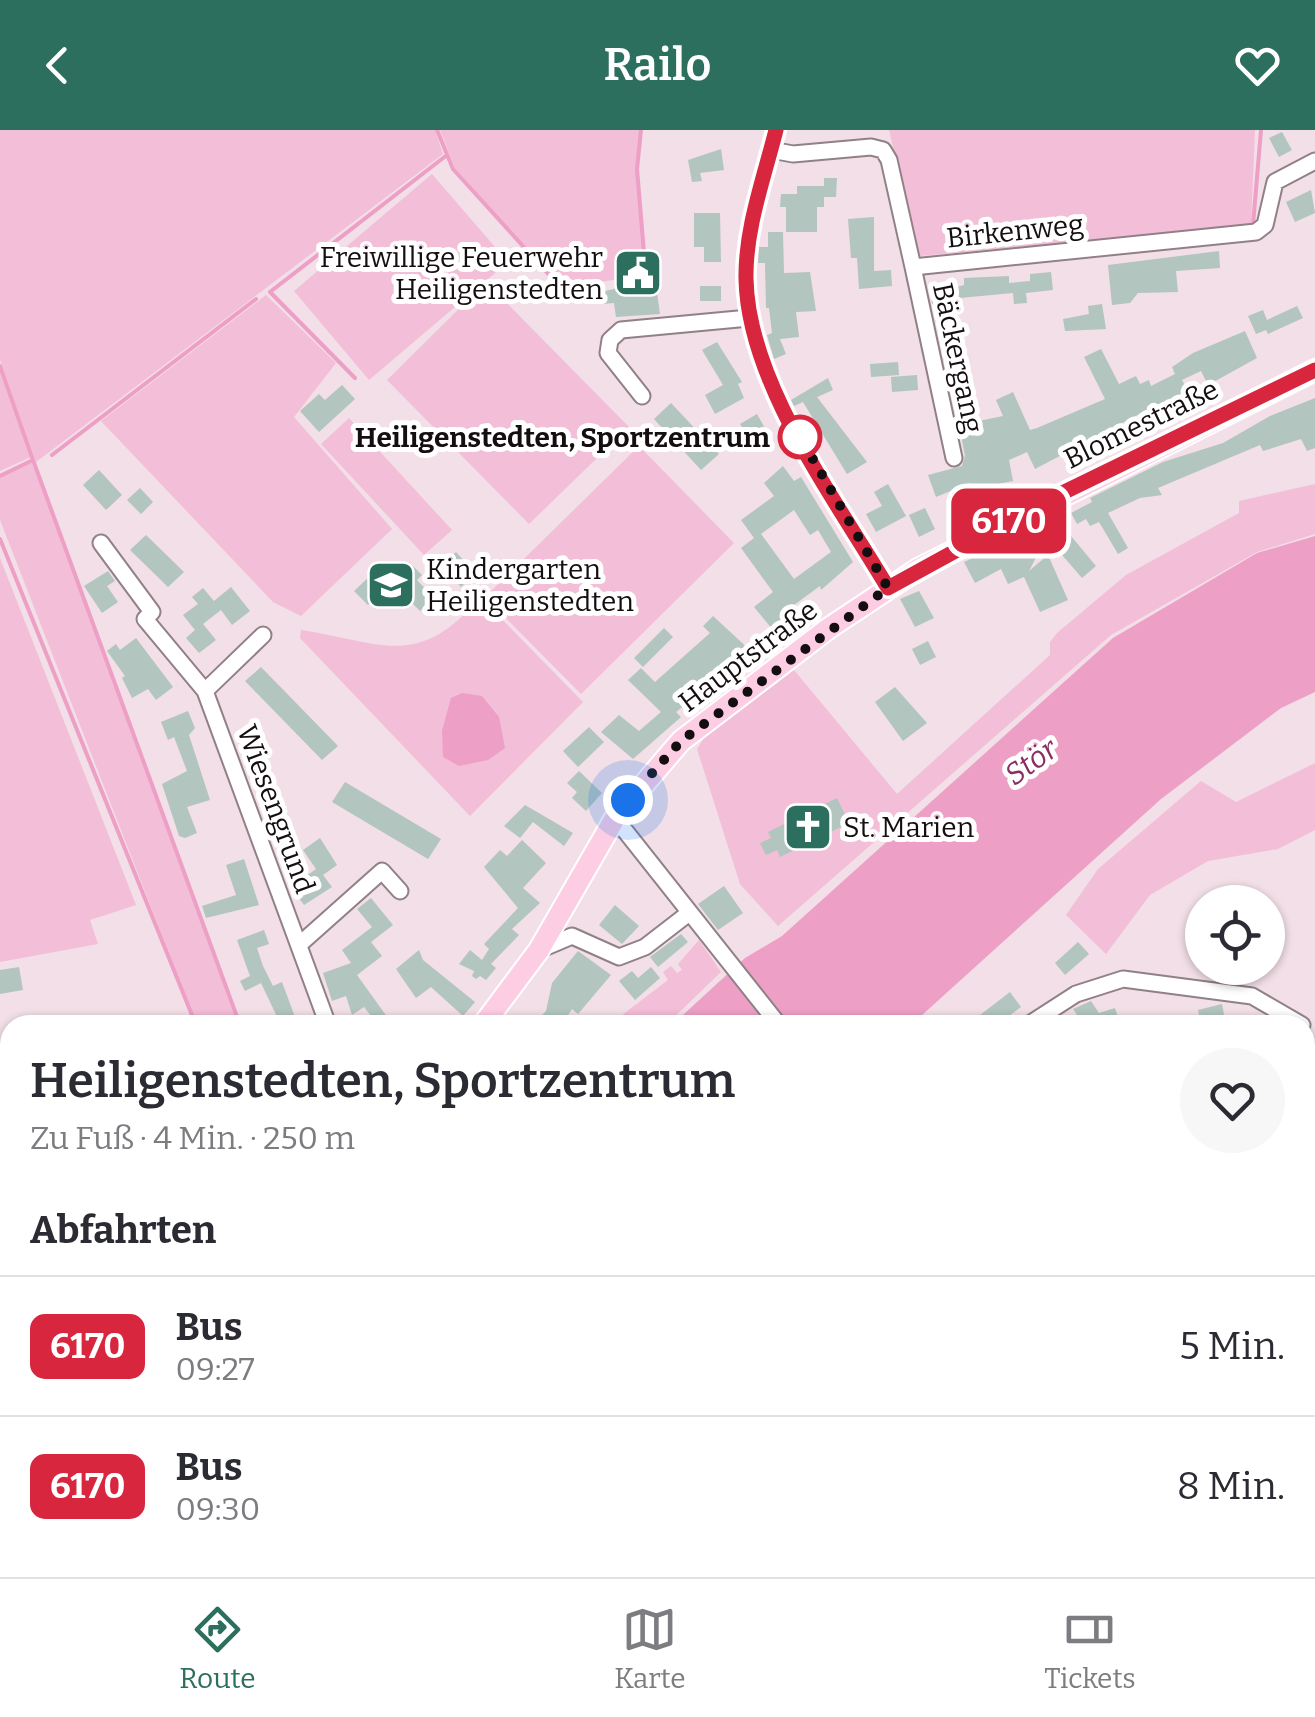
<!DOCTYPE html>
<html lang="de">
<meta charset="utf-8">
<style>
body{margin:0;font-family:Bitter,serif;background:#f7f7f7;color:#2b2b33;height:100vh;display:flex;flex-direction:column;font-size:38px;white-space:nowrap}
*{box-sizing:border-box;margin:0}
p{font-size:32px;color:#7c7c81}
.icon{flex:none;width:55px;height:55px;fill:none;stroke:currentColor;stroke-width:2;stroke-linecap:round;stroke-linejoin:round}
.map{position:relative;flex:1;overflow:hidden}
.side{position:absolute;left:0px;top:885px;width:1315px;height:562px;display:flex;flex-direction:column;background:#fff;border-radius:30px 30px 0 0;box-shadow:0 2px 8px #0004}
.side>*{flex:none}
.badge{padding:0 20px;border-radius:15px;font-size:35px;line-height:65px}
.controls{position:absolute;left:1185px;top:755px;display:grid;gap:20px}
.controls a{display:grid;place-items:center;width:100px;height:100px;border-radius:50%;background:#fff;box-shadow:0 2px 8px #0004;font-size:50px}
.you{position:absolute;width:50px;height:50px;margin:-25px;border:8px solid #fff;border-radius:50%;background:#1a73e8;box-shadow:0 0 0 15px #1a73e833}
.map>.badge{position:absolute;translate:-50% -50%;box-shadow:0 0 0 5px #fff}
h2{padding:0 30px;font-size:38px;line-height:90px}
.round{display:grid;place-items:center;flex:none;width:105px;height:105px;border-radius:52px;background:#f7f7f7}
.headline{display:flex;align-items:center;justify-content:space-between;height:170px;padding:0 30px}
h1{font-size:48px;font-weight:600;line-height:75px}
ul{padding:0;list-style:none}
li{display:flex;align-items:center;gap:30px;height:140px;padding:0 30px;border-top:2px solid #e1e1e2}
li div{flex:1}
li b{display:block;font-size:38px}
li em{font-style:normal}
li .badge{min-width:110px;font-weight:700;text-align:center}
header{display:flex;justify-content:space-between;align-items:center;height:130px;padding:0 30px;background:#2d6f5f;color:#fff;font-size:45px;font-weight:600}
.tab-bar{display:flex;justify-content:space-around;align-items:center;height:140px;border-top:2px solid #e1e1e2;background:#fff;font-size:28px;color:#7c7c81}
.tab-bar a{display:grid;justify-items:center;gap:5px}
.tab-bar .on{color:#2d6f5f}
.map>svg:first-child{display:block}
.green{fill:#f3bed7}
.water{fill:#ed9fc5}
.lines{fill:none;stroke-linecap:round;stroke-linejoin:round}
.stream{stroke:#ed9fc5;stroke-width:4}
.building{fill:#b2c5bf;fill-rule:evenodd}
.minor-casing{stroke:#918088;stroke-width:19}
.major-casing{stroke:#fff;stroke-width:24}
.minor{stroke:#fff;stroke-width:15}
.major{stroke:#fdcde4;stroke-width:20}
.line-casing{stroke:#fff;stroke-width:22}
.line{stroke:#d7263d;stroke-width:15}
.walk{stroke:#140e11;stroke-width:10;stroke-dasharray:0 18}
.stop-dot{fill:#fff;stroke:#d7263d;stroke-width:5}
.labels{text-anchor:middle;dominant-baseline:central;stroke-width:10;stroke-linejoin:round;paint-order:stroke}
.street-label{font-size:28px;fill:#140e11;stroke:#fff}
.poi-label{font-size:28px;fill:#140e11;stroke:#fff;text-anchor:start}
.stop-label{font-size:28px;font-weight:bold;fill:#140e11;stroke:#fff;text-anchor:end}
.water-label{font-size:30px;font-style:italic;fill:#892f61;stroke:#fff}
</style>
<header><svg class="icon" aria-label="back" viewBox="0 0 24 24"><path d="M15 5l-7 7 7 7"/></svg>Railo<svg class="icon" aria-label="heart" viewBox="0 0 24 24"><path d="M12 20l-8-8c-3-5 5-10 8-4 3-6 11-1 8 4z"/></svg></header>
<div class="map">
<svg width="1315" height="1447" viewBox="0 0 1315 1447">
<rect width="100%" height="100%" fill="#f2dfe7"/>
<!-- green -->
<path class="green" d="M0 0H435L443 24 36 332 0 230Z
M440 0H640L636 38 646 145 573 156 552 147 455 38Z
M889 0H1255L1251 97 919 126Z
M432 44 508 132 369 250 294 161Z
M486 152 629 297 529 394 387 250Z
M266 165 336 233 294 287 392 399 301 486 273 472 101 291Z
M0 241 31 327 0 341Z
M349 288 452 400 424 425 321 314Z
M639 316 734 413 581 564 485 467Z
M33 332 238 895H197L0 390V347Z
M1315 354V404L1257 422 1111 505 778 796 740 754 697 619 704 608 794 540 897 664 1050 525V512L1057 503 1126 445 1239 383V371Z
M0 428 136 775 90 790 98 814 0 832Z
M480 467 583 572 470 686 300 508 301 500C380 512 419 541 480 467Z
M1315 633V700L1278 719 1208 731 1150 765 1106 824 1066 785 1098 739 1201 651 1236 672Z
M699 810 721 842 666 895H609L668 850 663 842 671 836 677 843 682 840 678 834Z
M250 1438H340L327 1447H236Z
M740 1438H894L900 1447H745Z
M897 1438H1132L1137 1447H902Z"/>
<!-- water -->
<path class="water" d="M1315 406V562L1281 578 1161 669 911 895H672L745 828 782 806 1113 508 1257 423Z
M462 563 482 566 499 587 505 618 488 630 459 636 443 627 442 601 451 568Z
M10 1377V1438H249L235 1447H0V1382Z"/>
<g class="lines">
<!-- stream -->
<path class="stream" d="M437 0 453 39 551 147
M641 0 637 39 644 123
M1253 95 1261 0
M0 236 33 330
M355 248 270 162 447 25
M52 325 256 169
M0 346 33 330 240 895
M0 409 196 895
M896 1438 901 1447
M1134 1438 1139 1447
M1178 1438 1183 1447"/>
</g>
<!-- building -->
<path class="building" d="M1282 2 1292 20 1279 27 1269 8Z
M721 19 724 40 700 43 702 51 692 52 688 30Z
M824 48H837L836 67H824V77H817V102H786V77H780L781 64H797V56H824Z
M1311 60 1315 83 1295 92 1286 72Z
M694 83H720L721 132H704V117H694Z
M874 87V141L891 140 892 156 859 159 857 128H851L848 89Z
M768 102H783L784 143 810 142 816 181 796 182 799 207 780 209 786 224 774 229 767 205 772 203 769 178H766L765 133H758L759 117H768Z
M1219 121 1220 138 1176 141 1178 162 1138 163 1130 173 1112 175 1108 135Z
M652 125 660 184 616 187 614 173 602 174 601 162 622 157 619 129Z
M1051 142 1053 160 1026 163 1027 173 1014 174 1013 163 949 169 950 177 934 181 930 164 964 155V148L1009 146V153L1030 151V144Z
M700 156H721V171H700Z
M1102 174 1106 199 1065 201 1063 189 1089 184 1088 176Z
M1297 176 1303 188 1268 204 1266 200 1256 204 1248 186 1263 180 1267 190Z
M1245 201 1257 228 1208 255 1201 241 1182 250 1190 265 1167 279 1153 286 1149 279 1035 339 1027 322 1009 330 1013 351 972 359 970 353 936 367 928 345 962 336 965 326 959 295 1003 286 996 270 1013 262 1030 300 1037 298 1105 269 1084 227 1101 219 1119 254 1136 246 1140 254 1149 250 1151 256 1175 244 1172 237 1193 223Z
M717 212 742 252 738 254 744 268 715 284 705 265 723 255 702 220Z
M898 232 899 245 871 247 870 234Z
M965 235 969 257 958 259 962 281 956 282 947 240Z
M917 245 918 260 892 262 891 247Z
M828 248 833 260 817 267 867 332 847 344 803 272 794 276 791 270Z
M342 255 355 269 319 302 300 281 319 264 325 270Z
M1315 268V318L1307 321 1301 309 1263 321 1260 315 1158 358 1162 365 1140 368 1108 383 1128 418 1118 424 1099 392 1090 396 1086 389 1077 394 1071 383 1092 372 1090 368 1163 332 1223 313 1270 286Z
M671 273 719 324 701 340 654 289Z
M757 284 766 300 750 310 740 294Z
M783 336 794 351 801 347 853 432 821 460 820 456 783 483 799 503 778 520 766 505 773 500 754 477 773 462 741 418 754 408 741 390 774 366 764 353ZM794 380 810 405 818 400 831 422 794 449 761 404Z
M99 340 122 365 106 380 83 355Z
M888 354 906 386 876 402 866 384 882 376 874 362Z
M140 358 153 372 141 384 127 370Z
M925 378 935 399 919 407 909 385Z
M1036 399 1043 414 1029 441 1048 425 1068 470 1040 482 1024 447 1008 454 1001 439 975 453 964 432Z
M146 405 184 442 168 457 130 420Z
M1071 406 1096 436 1082 448 1056 418Z
M456 422 475 443 461 457 441 436Z
M409 432 422 445 417 450 434 468 420 481 403 464 394 472 383 460 368 475 354 461 384 433 396 444Z
M108 441 115 451 107 456 118 472 102 483 84 456Z
M231 457 250 481 232 495 221 480 203 494 216 510 199 523 186 508 195 500 183 485 198 474 192 467 203 458 214 471Z
M919 461 934 488 915 497 900 469Z
M713 486 752 522 676 582 681 587 633 629 601 602 619 585 639 601 661 582 628 550 641 538 655 552 710 503 703 496Z
M664 498 673 507 643 537 634 528Z
M136 508 173 557 156 570 148 559 132 568 122 548 125 546 107 521 116 514 120 520Z
M928 511 936 527 920 535 912 519Z
M261 537 338 616 322 630 245 551Z
M895 557 927 593 903 611 875 572Z
M188 581 195 598 189 605 210 670 187 677 197 703 185 708 179 706 162 654 187 641 174 607 168 610 161 592Z
M589 597 604 612 578 637 563 621Z
M579 641 602 663 586 681 572 668 577 662 567 653Z
M345 652 441 709 428 729 332 672Z
M837 668 849 693 780 727 777 720 766 725 760 713 771 708 768 702Z
M525 675 573 703 564 716 533 692 520 708 504 696Z
M281 678 292 692 272 707 266 693Z
M320 708 337 735 323 745 332 757 304 775 291 757 316 739 303 720Z
M522 710 546 733 523 758 540 773 512 799 519 805 491 834 496 838 486 850 480 846 476 849 472 846 474 841 459 834 470 820 482 830 489 819 484 814 518 778 484 737 500 720 507 726Z
M244 729 259 775 206 788 202 776 236 765 226 735Z
M724 756 743 783 718 800 698 774Z
M371 768 393 795 371 812 382 826 357 845 393 895H378L364 877 352 885 346 866 332 871 323 843 351 833 342 820 372 797 357 779Z
M615 775 639 796 622 814 599 795Z
M264 800 269 814 257 818 263 836 273 856 282 852 298 895H281L261 853 245 861 240 851 250 846 237 810Z
M681 804 688 812 658 837 650 827Z
M1078 812 1089 824 1065 845 1055 833Z
M419 820 423 830 475 872 463 886 431 857 416 868 396 839Z
M578 821 611 845 578 884 572 879 562 895H532L546 881 552 853Z
M19 837 23 860 0 864V840Z
M651 837 660 848 635 870 619 851 632 841 638 848Z
M1010 862 1021 877 997 895H987L980 885Z
M1091 871 1099 883 1115 878 1119 890 1084 895 1073 879Z
M1222 874 1226 895 1201 894 1198 880Z"/>
<g class="lines">
<!-- minor casing -->
<g class="minor-casing">
<path id="minor" d="M776 0C763 48 745 99 746 149 748 252 836 370 888 458
M771 20 793 24 871 17 883 20 889 30 913 137 1256 102 1265 95 1275 52 1315 31
M913 137 954 328
M642 266 608 223 610 210 621 200 749 188
M101 413 152 482 145 489 205 561 328 895
M205 561 263 505
M615 688 779 895
M300 814 382 741 400 761
M539 820 572 806 619 827 645 817 689 783
M1028 895 1076 864 1123 849 1252 866 1302 895
M0 1087 8 1116
M1305 1179 1315 1173
M0 1325 10 1320
M1161 1438 1167 1447
M1298 1438 1304 1447
M339 1447 352 1438"/>
</g>
<!-- major casing -->
<g class="major-casing">
<path id="major" d="M483 895 539 820 615 688 681 611 829 498 918 439 1315 240
M0 1118 10 1116"/>
</g>
<!-- minor -->
<use href="#minor" class="minor"/>
<!-- major -->
<use href="#major" class="major"/>
</g>
<g class="lines">
<!-- line casing -->
<g class="line-casing">
<path id="line" d="M776 0C764 48 745 99 746 149 748 253 836 370 888 458L1052 368 1315 240"/>
</g>
<!-- line -->
<use href="#line" class="line"/>
<!-- walk -->
<path class="walk" d="M628 670 681 611 888 458 800 307"/>
</g>
<!-- icons -->
<defs>
<g id="civic-square" transform="scale(2.5)"><rect x="-9" y="-9" width="18" height="18" rx="4" fill="#2d6f5f" stroke="#fff"/><path d="M-.6-6.5H3V-4.5H.6V-3L4-1V1h2V6H-6V1h2V-1L-.6-3ZM-1.2 2.5V6h2.4V2.5Z" fill="#fff"/></g>
<g id="school-square" transform="scale(2.5)"><rect x="-9" y="-9" width="18" height="18" rx="4" fill="#2d6f5f" stroke="#fff"/><path d="M0-5L7-2L0 1L-7-2ZM-4 1L0 2.5L4 1V4Q0 6-4 4Z" fill="#fff"/></g>
<g id="church-square" transform="scale(2.5)"><rect x="-9" y="-9" width="18" height="18" rx="4" fill="#2d6f5f" stroke="#fff"/><path d="M-1.2-6h2.4v3.5h3.3v2.4h-3.3V6h-2.4V-.1h-3.3v-2.4h3.3Z" fill="#fff"/></g>
</defs>
<g fill-rule="evenodd">
<use href="#civic-square" x="638" y="143"/>
<use href="#school-square" x="391" y="455"/>
<use href="#church-square" x="808" y="697"/>
</g>
<!-- markers -->
<circle class="stop-dot" cx="800" cy="307" r="20"/>
<g class="labels">
<!-- street labels -->
<g class="street-label">
<text transform="translate(1015 101) rotate(-6)">Birkenweg</text>
<text transform="translate(958 228) rotate(78)">Bäckergang</text>
<text transform="translate(1141 294) rotate(-26)">Blomestraße</text>
<text transform="translate(748 526) rotate(-37)">Hauptstraße</text>
<text transform="translate(276 679) rotate(70)">Wiesengrund</text>
</g>
<!-- poi labels -->
<g class="poi-label">
<text x="603" y="127" text-anchor="end">Freiwillige Feuerwehr<tspan x="603" dy="32">Heiligenstedten</tspan></text>
<text x="426" y="439">Kindergarten<tspan x="426" dy="32">Heiligenstedten</tspan></text>
<text x="843" y="697">St. Marien</text>
</g>
<!-- stop labels -->
<g class="stop-label">
<text x="770" y="307">Heiligenstedten, Sportzentrum</text>
</g>
<!-- water labels -->
<g class="water-label">
<text transform="translate(1031 632) rotate(-36)">Stör</text>
</g>
</g>
</svg>
<div class="controls">
<a><svg class="icon" aria-label="locate" viewBox="0 0 24 24"><circle cx="12" cy="12" r="6"/><path d="M12 2v4M12 18v4M2 12h4M18 12h4"/></svg></a>
</div>
<div class="you" style="left:628px;top:670px"></div>
<b class="badge" style="left:1009px;top:391px;background:#d7263d;color:#fff">6170</b>
<section class="side">
<div class="headline"><div><h1>Heiligenstedten, Sportzentrum</h1><p>Zu Fuß · 4 Min. · 250 m</p></div><a class="round"><svg class="icon" aria-label="heart" viewBox="0 0 24 24"><path d="M12 20l-8-8c-3-5 5-10 8-4 3-6 11-1 8 4z"/></svg></a></div>
<h2>Abfahrten</h2>
<ul>
<li><span class="badge" style="background:#d7263d;color:#fff">6170</span><div><b>Bus</b><p>09:27</p></div><em>5 Min.</em></li>
<li><span class="badge" style="background:#d7263d;color:#fff">6170</span><div><b>Bus</b><p>09:30</p></div><em>8 Min.</em></li>
</ul>
</section>
</div>
<nav class="tab-bar">
<a class="on"><svg class="icon" aria-label="directions" viewBox="0 0 24 24"><path d="M12 3l9 9-9 9-9-9zM9 14v-3h6M13 9l2 2-2 2"/></svg>Route</a>
<a><svg class="icon" aria-label="map" viewBox="0 0 24 24"><path d="M3 6l6-2 6 2 6-2v14l-6 2-6-2-6 2zM9 4v14M15 6v14"/></svg>Karte</a>
<a><svg class="icon" aria-label="tickets" viewBox="0 0 24 24"><path d="M3 7h18v10H3zM15 7v10"/></svg>Tickets</a>
</nav>
